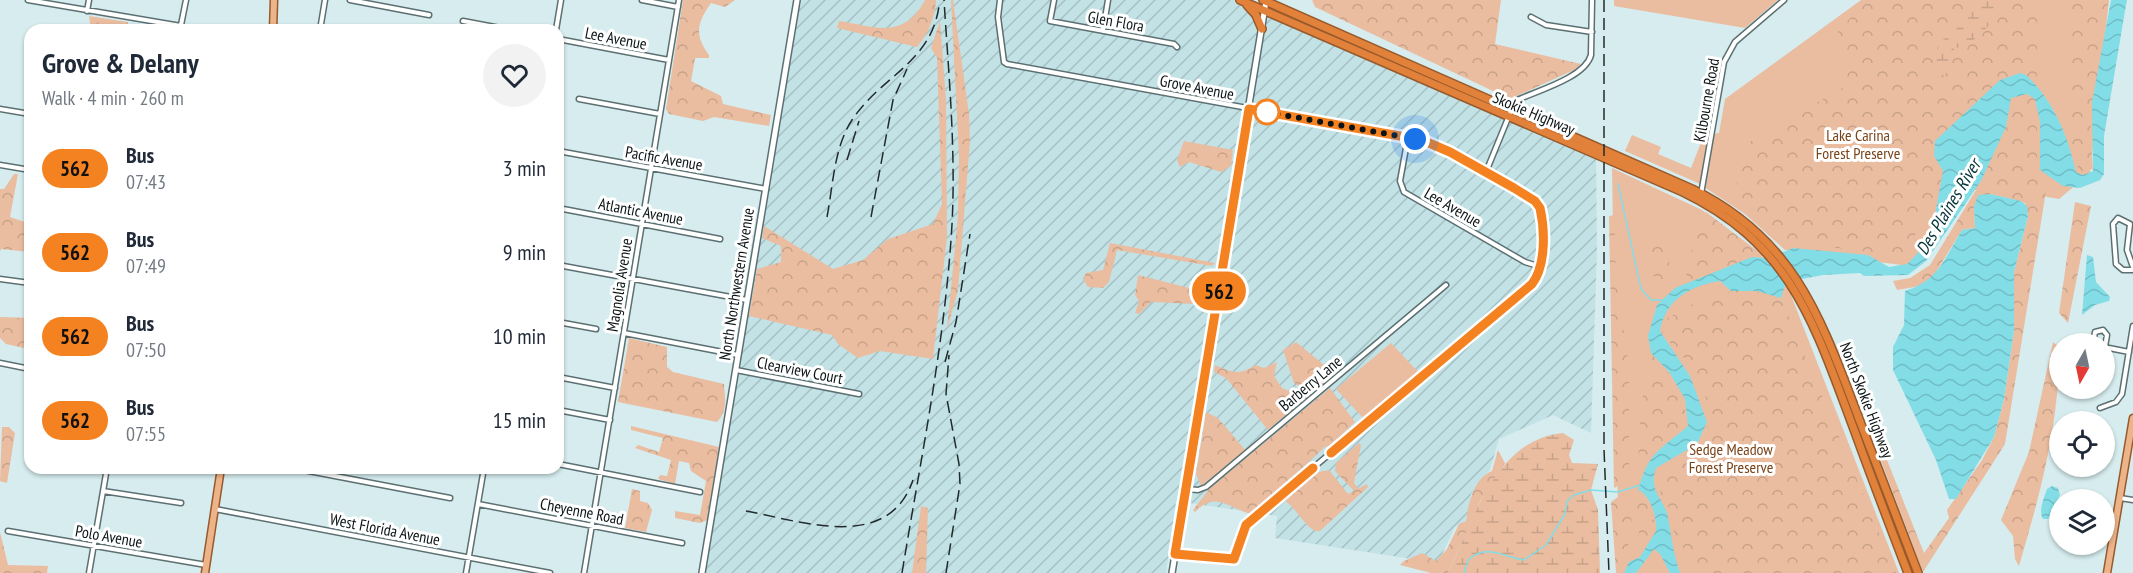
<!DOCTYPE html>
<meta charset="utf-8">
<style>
body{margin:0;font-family:"PT Sans Narrow",sans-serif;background:#f2f2f3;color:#1f2937;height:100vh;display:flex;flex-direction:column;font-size:22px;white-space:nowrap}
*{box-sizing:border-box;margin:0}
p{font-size:20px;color:#747a83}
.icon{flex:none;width:33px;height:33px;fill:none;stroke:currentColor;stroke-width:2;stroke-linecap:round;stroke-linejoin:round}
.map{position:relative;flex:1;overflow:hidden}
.panel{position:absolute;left:24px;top:24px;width:540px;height:450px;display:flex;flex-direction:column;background:#fff;border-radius:18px;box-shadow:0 2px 4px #0004}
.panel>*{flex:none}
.badge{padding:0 12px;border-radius:20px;font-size:21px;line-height:39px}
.needle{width:39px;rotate:189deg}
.fabs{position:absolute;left:2049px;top:333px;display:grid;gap:12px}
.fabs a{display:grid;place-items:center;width:66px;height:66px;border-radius:50%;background:#fff;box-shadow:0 2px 4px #0004;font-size:30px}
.you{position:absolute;width:30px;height:30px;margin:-15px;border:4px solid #fff;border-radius:50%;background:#1a73e8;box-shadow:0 0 0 9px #1a73e833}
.map>.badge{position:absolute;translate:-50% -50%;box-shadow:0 0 0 3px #fff}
.round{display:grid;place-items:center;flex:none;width:63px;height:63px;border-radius:32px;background:#f2f2f3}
.summary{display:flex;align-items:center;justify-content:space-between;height:102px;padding:0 18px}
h1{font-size:28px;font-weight:800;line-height:45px}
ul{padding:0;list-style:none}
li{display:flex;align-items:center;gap:18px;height:84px;padding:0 18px}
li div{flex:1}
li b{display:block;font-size:22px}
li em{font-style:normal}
li .badge{min-width:66px;font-weight:700;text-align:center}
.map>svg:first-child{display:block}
.industrial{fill:url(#industrial-furrows)}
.green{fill:#eabda0}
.forest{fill:url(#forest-crowns)}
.wetland{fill:url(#wetland-marsh)}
.water{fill:url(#water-waves)}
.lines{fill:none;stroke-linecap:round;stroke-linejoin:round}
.stream{stroke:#83dde7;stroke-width:1.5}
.street-casing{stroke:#5c7072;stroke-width:7}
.secondary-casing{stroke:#5c7072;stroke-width:8}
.primary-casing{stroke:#965a2d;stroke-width:9}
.highway-casing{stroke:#965a2d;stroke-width:10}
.street{stroke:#fff;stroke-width:4}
.secondary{stroke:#fff;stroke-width:5}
.primary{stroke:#edb389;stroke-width:6}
.highway{stroke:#e1813a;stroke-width:7}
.rail{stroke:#222b2c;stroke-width:1.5;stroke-dasharray:12 6;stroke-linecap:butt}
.line-casing{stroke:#fff;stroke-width:14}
.line{stroke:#f58220;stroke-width:9}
.walk{stroke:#0b1314;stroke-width:6;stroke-dasharray:0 10.8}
.stop-dot{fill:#fff;stroke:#f58220;stroke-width:3}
.labels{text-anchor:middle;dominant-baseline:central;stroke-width:6;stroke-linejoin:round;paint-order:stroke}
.street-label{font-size:16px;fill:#0b1314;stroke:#fff}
.park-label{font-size:16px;fill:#7a4318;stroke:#fff}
.water-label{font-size:18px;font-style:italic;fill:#053337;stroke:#fff}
</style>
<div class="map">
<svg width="2133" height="573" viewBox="0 0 2133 573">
<defs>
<pattern id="industrial-furrows" width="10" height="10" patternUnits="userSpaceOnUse" patternTransform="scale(1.5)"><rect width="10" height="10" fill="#c2e2e6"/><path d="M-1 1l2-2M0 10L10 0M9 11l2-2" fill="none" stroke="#a5c1c4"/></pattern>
<pattern id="forest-crowns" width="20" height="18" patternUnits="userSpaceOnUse" patternTransform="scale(1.5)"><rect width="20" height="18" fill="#eabda0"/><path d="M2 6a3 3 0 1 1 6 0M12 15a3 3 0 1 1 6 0" fill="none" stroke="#c7a289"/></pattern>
<pattern id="wetland-marsh" width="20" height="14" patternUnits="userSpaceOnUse" patternTransform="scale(1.5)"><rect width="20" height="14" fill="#eabda0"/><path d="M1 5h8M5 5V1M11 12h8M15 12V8" fill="none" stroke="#c7a289"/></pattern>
<pattern id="water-waves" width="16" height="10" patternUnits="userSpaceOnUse" patternTransform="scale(1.5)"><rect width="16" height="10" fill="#83dde7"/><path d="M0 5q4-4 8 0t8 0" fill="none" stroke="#70bdc5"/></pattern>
</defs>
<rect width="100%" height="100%" fill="#d6ecee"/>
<!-- industrial -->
<path class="industrial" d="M796 0H1240L1596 158 1597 250 1591 433 1553 415 1499 439 1490 470 1471 494 1469 519 1455 527 1438 563 1275 538 1277 516 1176 501 1166 573H701Z"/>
<!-- green -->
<path class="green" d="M1614 0H1778L1745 28 1614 6Z
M1861 0H2109L2090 173 2059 199 1969 184 1917 267 1785 250 1745 214 1698 183 1625 151 1632 135 1661 147 1658 154 1691 168 1704 135 1719 133 1725 99Z
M1612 168 1702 210 1759 253 1789 290 1899 573H1619Z
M1391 343 1420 374 1365 420 1336 389Z"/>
<!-- forest -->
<path class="forest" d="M683 0H735L725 7 711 3C697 23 694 35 709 55V58H695L691 81 721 96 723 104 771 115 769 126 714 117 703 121 669 114 666 109Z
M925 0H936C935 18 928 34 917 47L837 28 839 21C877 27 903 40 925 0Z
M951 0H953L969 114 970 141 958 290 947 330 958 215 959 155Z
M1312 0H1501L1495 44 1581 64 1574 70 1510 99 1315 7Z
M1866 0H2037V181L2047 185 2005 444 1923 572 1878 453 1887 460 1924 553 1949 518 1947 510 1982 460 1994 437 2004 399 2014 330V272L2028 216 2025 203 1990 194 1974 207 1975 228 1962 230 1933 277 1920 286 1897 290 1893 281 1910 278 1930 265 1976 190H1940L1904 255 1788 243 1735 199 1741 147 1849 84 1837 33Z
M2072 0H2109L2098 39 2101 68 2090 130 2093 169 2079 172 2069 133Z
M940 21 946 100 947 237 933 359 880 351 858 358 838 344 832 335 749 316 757 269 781 262V246L762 238 764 226 833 269 863 260 888 239 933 224 942 204 937 58 931 48Z
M1184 141 1233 150 1231 166 1221 172 1189 162 1180 167 1177 160Z
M14 174H18L10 217 25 222 30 220V252L1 249 0 252V189H4Z
M2075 202 2091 206 2068 323 2059 313Z
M1706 212 1764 256 1752 257 1684 285 1698 223Z
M1614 215 1616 277 1629 368V480L1614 488 1609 216Z
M1649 241 1670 243 1669 269 1661 284 1651 273Z
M1110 243 1215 263 1212 266 1117 250 1109 282 1103 288 1088 287 1083 279 1086 273 1103 270Z
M1138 275 1201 291 1195 304 1151 302 1139 314 1135 313 1139 301 1135 295Z
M1731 291H1757L1781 298 1896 573H1697L1671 526 1673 513 1662 499 1657 474 1700 446 1712 414 1695 370 1662 334 1663 321 1698 301Z
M0 317 30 318 29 337 25 339 24 348 6 344 0 338Z
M629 338 667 347V367L673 372 724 384C725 399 728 411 717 422L618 402Z
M1296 342 1329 369 1326 381 1268 430 1226 378 1214 372 1215 365C1230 372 1240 376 1255 365L1264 368 1277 362 1274 376 1282 388 1299 395 1303 388 1294 383 1283 350Z
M2053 342 2059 347C2060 422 2040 494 2019 566L2015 559 2013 536 2001 520 2029 452Z
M1651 353C1674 378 1684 393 1688 426 1672 440 1653 451 1638 466L1641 402 1649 376Z
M1330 388 1355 422 1331 445 1325 447 1251 514C1226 507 1216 491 1195 512L1193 510 1210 488Z
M1206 412 1218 418 1246 451 1201 486 1196 474Z
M631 426 719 447 707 520 700 523 675 518V511L700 515 706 481 691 471 689 463 679 461 675 484 658 479 660 475 667 476 671 460 635 448 638 445 659 452 663 438 631 430Z
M2 427H9L15 433 7 483 0 481Z
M1359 443 1361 445 1354 483 1358 488 1354 491 1335 471 1336 463Z
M1498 450 1505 463 1481 500 1448 573H1431L1400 565 1404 561 1422 553 1436 561 1447 549 1459 524 1466 521C1469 503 1473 479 1492 471Z
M1329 470 1348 494 1367 484 1368 487 1320 531H1315C1303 524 1296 508 1284 500L1314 473Z
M632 489 640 491V501L648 503 652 510 646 532 625 528Z
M1630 493 1632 531 1627 549 1629 562 1624 573H1616L1611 502 1621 495Z
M1636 493H1642L1655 523 1646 544 1636 555 1639 532Z
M921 506 928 508 926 573H912Z
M0 532 8 565 48 566 47 573H0Z"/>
<!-- wetland -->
<path class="wetland" d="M1976 0H2000L1996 19 1966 47 1955 48 1948 59 1945 77 1939 78 1935 72 1939 43 1967 20Z
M89 16 128 22 127 29 91 30Z
M1563 433 1574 440 1569 455 1572 463 1598 464 1591 490 1598 510 1600 573H1448C1473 522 1495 439 1563 433Z"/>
<!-- water -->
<path class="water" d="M2111 0H2127L2126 5 2104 136V174L2100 180 2080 188 2063 186 2040 170V122L2035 99 2027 94 2011 98 2006 127 1981 181 1926 261 1908 275 1864 276 1860 273 1823 275 1786 282 1781 298 1757 291H1731L1720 281C1691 285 1665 300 1660 331L1690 376 1707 422 1697 444 1656 468C1648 492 1664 498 1668 517 1671 536 1674 555 1680 573H1670L1660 554 1654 549 1636 573H1624L1629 562 1640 557 1656 531C1657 518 1651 495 1638 490 1649 451 1659 451 1688 426L1685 399 1669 372 1651 353 1648 336 1657 305 1675 288 1752 257 1768 258 1793 248 1868 255 1889 267 1907 264 1917 254 1933 225 1943 171 1934 156 1935 141 2000 80 2020 73 2026 75C2054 101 2068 136 2076 172L2083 175 2093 171 2092 102Z
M1990 194 2021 201 2027 206 2028 216 2014 272V330L2004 399 1994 437 1956 499H1949L1936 460 1893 370V347L1904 325 1905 291C1939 280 1944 259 1962 230L1975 228 1974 207 1978 195Z
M2087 255 2093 257 2096 282 2110 297 2109 301 2095 305 2082 315Z
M2052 486 2058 488 2060 495 2048 519H2043C2038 511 2044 498 2047 489Z"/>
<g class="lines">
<!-- stream -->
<path class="stream" d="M1618 184 1641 289 1651 300H1663
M1464 573 1468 560C1486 543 1504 557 1524 560L1546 545 1565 514 1567 501 1574 495 1591 490 1618 492 1640 485"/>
<!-- street casing -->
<g class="street-casing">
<path id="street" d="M28 0 181 26
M350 0 429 15
M642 0 678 7
M1000 0 998 17 1004 62 1007 64 1422 140C1444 149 1530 190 1540 208L1541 267 1531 284 1250 521 1243 530 1234 559 1175 554
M1054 0 1050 21 1174 44 1177 47
M87 11 89 0
M1531 17 1546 25 1592 32
M463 21 511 30
M180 30 186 0
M320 30 325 0
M556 30 561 0
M1103 31 1108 0
M558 39 669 60
M579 99 660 114
M0 109 30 114
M1408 137 1400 181 1404 192 1525 262 1541 267
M558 151 766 189
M0 165 30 170
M1486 172 1515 101C1536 91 1585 78 1591 55L1592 0
M1701 194 1724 62 1735 42 1784 0
M558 208 720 239
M558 265 747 300
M2133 267 2127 250 2130 224 2118 218 2113 224 2116 264 2123 270H2133
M0 279 30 283
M558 322 596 329
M624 333 738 355
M2093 344 2095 332 2103 330 2107 335 2105 347
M2104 347 2129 352
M0 363 30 369
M27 369 30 349
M736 370 859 394
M558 377 615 388
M2100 408 2116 402 2122 394 2133 326
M558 410 610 420
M558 464 700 492
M293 468 450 498
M1186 489 1198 490 1206 487 1446 285
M103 491 181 503
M2120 498 2133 500
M478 504 682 543
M215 509 550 573
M8 531 206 565
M89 573 107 468
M466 573 484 468
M584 573 679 0"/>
</g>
<!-- secondary casing -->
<g class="secondary-casing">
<path id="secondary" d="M702 573 797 0
M1172 573 1266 1"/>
</g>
<!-- primary casing -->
<g class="primary-casing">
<path id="primary" d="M273 30 274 0
M205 573 221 468
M2107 573 2133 418"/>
</g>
<!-- highway casing -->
<g class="highway-casing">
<path id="highway" d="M1240 0 1683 192C1793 245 1815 326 1855 432 1872 479 1890 526 1908 573
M1263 0 1692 189C1795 239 1821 319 1859 419 1879 470 1898 522 1918 573
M1247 5 1256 15 1262 29"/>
</g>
<!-- street -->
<use href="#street" class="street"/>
<!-- secondary -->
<use href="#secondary" class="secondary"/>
<!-- primary -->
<use href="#primary" class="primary"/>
<!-- highway -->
<use href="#highway" class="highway"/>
<!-- rail -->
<path class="rail" d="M1604 0V449L1609 573
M847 160 859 121
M827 217C833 186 834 147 852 120 881 76 931 63 939 6
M871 217 893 100 907 69
M945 362 956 322 970 234
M746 511C801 521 888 553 913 480
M902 573C920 463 943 352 951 240 957 161 949 80 944 0
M946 573 960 484 959 464 946 394 949 355"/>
</g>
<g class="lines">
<!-- line casing -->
<g class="line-casing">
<path id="line" d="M1313 468 1246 525 1234 559 1175 554 1249 109 1422 140 1450 152 1514 188 1535 201 1540 208C1545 230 1546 266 1532 284L1331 453"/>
</g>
<!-- line -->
<use href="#line" class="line"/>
<!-- walk -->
<path class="walk" d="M1267 112 1415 139"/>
</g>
<!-- markers -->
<circle class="stop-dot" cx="1267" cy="112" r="12"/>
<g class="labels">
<!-- street labels -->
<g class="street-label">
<text transform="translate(1116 21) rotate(10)">Glen Flora</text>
<text transform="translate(616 38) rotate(11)">Lee Avenue</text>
<text transform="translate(1197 87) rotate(11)">Grove Avenue</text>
<text transform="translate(1706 100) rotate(-80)">Kilbourne Road</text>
<text transform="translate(1534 113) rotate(23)">Skokie Highway</text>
<text transform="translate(664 158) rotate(10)">Pacific Avenue</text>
<text transform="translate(1453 207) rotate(30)">Lee Avenue</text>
<text transform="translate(641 211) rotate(11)">Atlantic Avenue</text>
<text transform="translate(736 284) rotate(-81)">North Northwestern Avenue</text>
<text transform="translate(619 285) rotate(-81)">Magnolia Avenue</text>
<text transform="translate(800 370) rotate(11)">Clearview Court</text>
<text transform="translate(1310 383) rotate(-40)">Barberry Lane</text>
<text transform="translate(1867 400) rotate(69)">North Skokie Highway</text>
<text transform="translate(582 511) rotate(11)">Cheyenne Road</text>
<text transform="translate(385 529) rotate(11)">West Florida Avenue</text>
<text transform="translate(109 536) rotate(10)">Polo Avenue</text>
</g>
<!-- park labels -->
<g class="park-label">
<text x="1858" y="135">Lake Carina<tspan x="1858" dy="18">Forest Preserve</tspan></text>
<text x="1731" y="449">Sedge Meadow<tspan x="1731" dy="18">Forest Preserve</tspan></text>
</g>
<!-- water labels -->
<g class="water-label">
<text transform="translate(1948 207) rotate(-59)">Des Plaines River</text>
</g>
</g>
</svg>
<div class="fabs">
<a><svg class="needle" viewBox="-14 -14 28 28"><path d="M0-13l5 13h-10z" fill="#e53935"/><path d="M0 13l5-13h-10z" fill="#747a83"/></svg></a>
<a><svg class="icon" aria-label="locate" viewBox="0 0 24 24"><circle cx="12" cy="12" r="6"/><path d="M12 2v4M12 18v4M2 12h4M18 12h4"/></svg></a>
<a><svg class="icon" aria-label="layers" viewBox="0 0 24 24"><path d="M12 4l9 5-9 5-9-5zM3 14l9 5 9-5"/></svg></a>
</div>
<div class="you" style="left:1415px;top:139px"></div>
<b class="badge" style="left:1219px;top:291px;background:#f58220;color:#111">562</b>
<section class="panel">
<div class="summary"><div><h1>Grove &amp; Delany</h1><p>Walk · 4 min · 260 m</p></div><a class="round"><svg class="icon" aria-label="heart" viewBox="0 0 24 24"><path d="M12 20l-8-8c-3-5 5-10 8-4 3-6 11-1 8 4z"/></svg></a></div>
<ul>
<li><span class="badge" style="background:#f58220;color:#111">562</span><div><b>Bus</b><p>07:43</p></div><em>3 min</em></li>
<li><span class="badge" style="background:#f58220;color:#111">562</span><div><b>Bus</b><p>07:49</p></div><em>9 min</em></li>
<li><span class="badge" style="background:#f58220;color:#111">562</span><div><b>Bus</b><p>07:50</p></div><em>10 min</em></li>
<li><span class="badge" style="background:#f58220;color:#111">562</span><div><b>Bus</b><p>07:55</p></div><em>15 min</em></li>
</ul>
</section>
</div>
